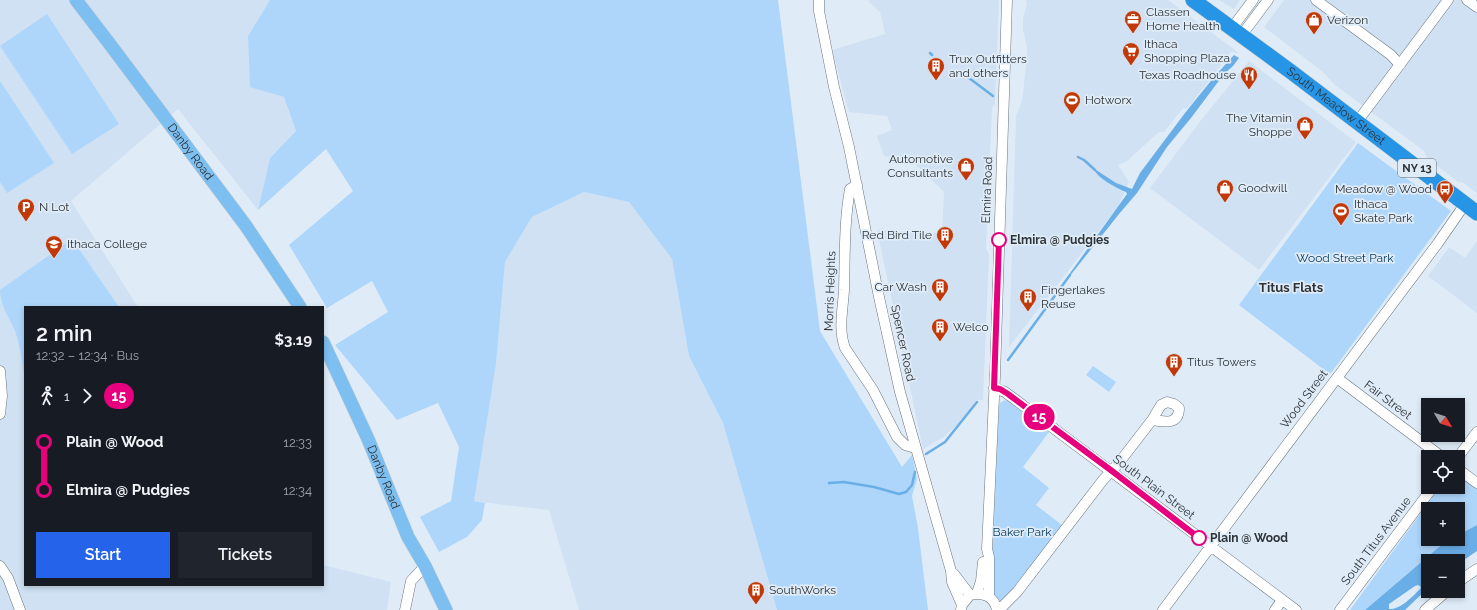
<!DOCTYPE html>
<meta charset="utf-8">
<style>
body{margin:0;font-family:Raleway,sans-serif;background:#20242c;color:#f1f3f6;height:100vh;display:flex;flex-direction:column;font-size:15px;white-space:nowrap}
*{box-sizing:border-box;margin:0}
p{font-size:13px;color:#9ea1a6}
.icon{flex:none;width:22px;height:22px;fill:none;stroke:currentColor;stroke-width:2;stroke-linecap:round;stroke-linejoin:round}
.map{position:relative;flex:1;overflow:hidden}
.panel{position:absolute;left:24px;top:306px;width:300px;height:280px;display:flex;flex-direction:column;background:#171b24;border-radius:0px;box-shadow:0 2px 6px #0003}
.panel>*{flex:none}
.badge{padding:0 8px;border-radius:13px;font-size:14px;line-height:26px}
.needle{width:26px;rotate:129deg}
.tools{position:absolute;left:1421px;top:398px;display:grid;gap:8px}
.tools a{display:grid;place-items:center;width:44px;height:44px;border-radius:0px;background:#171b24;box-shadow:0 2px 6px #0003;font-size:20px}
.map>.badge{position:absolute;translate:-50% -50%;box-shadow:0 0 0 2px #fff}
.legs{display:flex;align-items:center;gap:6px;height:44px;padding:0 12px;font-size:13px}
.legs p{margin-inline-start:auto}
.summary{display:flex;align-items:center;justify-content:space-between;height:68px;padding:0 12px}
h1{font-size:22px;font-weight:600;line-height:30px}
.cta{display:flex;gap:8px;margin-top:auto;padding:8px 12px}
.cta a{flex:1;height:46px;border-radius:0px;background:#2563eb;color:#fff;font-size:16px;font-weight:600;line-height:46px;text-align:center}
.cta a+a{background:#20242c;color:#f1f3f6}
ul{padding:0 12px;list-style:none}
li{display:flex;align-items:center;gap:14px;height:48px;font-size:15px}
li i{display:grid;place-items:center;width:6px;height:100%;margin:0 5px;background:currentColor}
li i::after{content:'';width:10px;height:10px;margin:-5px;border:3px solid;border-radius:50%;background:#171b24}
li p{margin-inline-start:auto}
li:first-child i{background:linear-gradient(#0000 50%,currentColor 0)}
li:last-child i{background:linear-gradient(currentColor 50%,#0000 0)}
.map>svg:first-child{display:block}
.built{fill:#cfe1f3}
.green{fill:#aed6fb}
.water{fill:#6aaee8;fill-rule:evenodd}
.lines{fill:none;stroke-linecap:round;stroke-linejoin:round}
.stream{stroke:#6aaee8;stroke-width:2.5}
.minor-casing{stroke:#68747e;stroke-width:11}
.major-casing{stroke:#cdcecf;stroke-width:14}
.highway-casing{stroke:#cdcecf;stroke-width:16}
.minor{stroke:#fff;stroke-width:10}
.major{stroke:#7dbff0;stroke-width:13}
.highway{stroke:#2695e6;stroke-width:15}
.line-1-casing{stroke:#fff;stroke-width:9}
.line-1{stroke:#e6007e;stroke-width:6}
.stop-1-dot{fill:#fff;stroke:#e6007e;stroke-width:2}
.labels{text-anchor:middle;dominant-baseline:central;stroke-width:3.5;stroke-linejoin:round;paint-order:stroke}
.shield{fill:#dfecf8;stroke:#636a71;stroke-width:1}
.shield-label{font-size:11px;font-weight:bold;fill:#2e3337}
.poi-label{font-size:12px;fill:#2e3337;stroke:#dfecf8;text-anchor:start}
.street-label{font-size:12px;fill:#2e3337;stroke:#dfecf8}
.stop-label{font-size:12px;font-weight:bold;fill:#2e3337;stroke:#dfecf8;text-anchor:start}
.park-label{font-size:12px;fill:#02385e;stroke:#dfecf8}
.neighbourhood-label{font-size:13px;font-weight:bold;fill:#2e3337;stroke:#dfecf8}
</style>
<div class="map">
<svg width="1477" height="610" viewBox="0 0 1477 610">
<rect width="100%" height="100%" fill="#dfecf8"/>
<!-- built -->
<path class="built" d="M0 0H270L248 36 284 97 296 131 270 158 258 210 178 109 71 201 138 307H25V585H323V565L391 582 387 610H0Z
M869 0H999L995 104 992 108 986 249 989 254 983 400H976L962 420 944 437 923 449 877 230 942 233 944 192 912 161 884 156 877 136 892 130 887 116 849 112 832 50 885 34 880 12 869 2Z
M1026 0H1168L1239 53 1231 52 1187 109 1183 108 1164 132H1159L1127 161 1118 165 1129 182 1119 205 1009 347 1016 116 1020 107 1023 95 1027 54V47L1023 29V19L1027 3Z
M1219 0H1240L1234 9Z
M1284 0H1477V193L1462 182H1458L1427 158 1424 151 1335 85 1323 72 1264 27Z
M1249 61 1356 142 1259 270 1150 188 1202 119Z
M584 192 629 202 672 259 689 356 723 423 777 610H579L549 510 473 501 496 364 505 262 532 217Z
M1477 241V313L1428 276 1449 247 1465 258Z"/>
<!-- green -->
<path class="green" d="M270 0H778L820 331 902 467 912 455 917 479 912 496 918 528 928 610H777L723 423 689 356 672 259 629 202 584 192 532 217 505 262 496 364 474 501 485 503 482 520 467 537 439 552 420 517 451 501 459 447 438 403 397 420 335 345 388 312 372 281 327 308 289 245 353 191 326 149 258 210 270 158 296 131 284 97 250 87 248 36Z
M47 14 119 124 72 154 0 46Z
M0 81 54 163 7 193 0 182Z
M1358 143 1451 211 1331 373 1327 372 1239 305Z
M72 239 119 307H25V388C24 369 21 349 15 331 9 317 0 305 0 290Z
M1093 366 1116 382 1109 392 1086 375Z
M1005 400 1008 401 1049 432 1023 467 1049 488 1036 505 1062 525 1012 592 999 604 991 589 999 406 1000 403Z
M1458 474 1477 488V525L1458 535V509H1428V539H1452L1439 547 1365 610H1350L1440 487H1458Z"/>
<!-- water -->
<path class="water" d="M1234 55 1239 58 1233 66 1224 74 1191 118 1167 147 1137 193 1119 214 1069 277 1068 276 1127 194 1126 192C1115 187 1098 179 1093 168L1116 183 1132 189 1140 173 1185 113 1214 77Z
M1477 525V551L1458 564V561H1428V588L1405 610H1365L1439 547 1452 539H1458V535ZM1418 585 1421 587 1420 589C1412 597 1400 610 1389 609V604L1415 586Z"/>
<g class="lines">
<!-- stream -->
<path class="stream" d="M930 53 932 55
M969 78 993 96
M1078 157 1084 160 1095 170
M1008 360 1070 275
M926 454 945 442 977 402
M829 483 844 482 874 487 899 494 906 492 912 485 915 472"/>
<!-- minor casing -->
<g class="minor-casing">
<path id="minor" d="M819 0V11L834 87 849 147 879 297 900 392 951 571 952 582 962 605
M1316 0 1391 55 1400 65
M1467 0 1477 7
M1232 28 1253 0
M1241 36 1268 0
M1357 122 1448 0
M857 185 850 189C844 222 845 256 844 290 843 309 838 329 845 348L873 390 897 437 905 445 915 448
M0 371 2 396 0 414
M1337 378 1442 457
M994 388 1005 392 1296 610
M1167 402 1174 404 1179 408C1179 425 1165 422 1152 420L1161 405Z
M1458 457 1477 432
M1458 469 1477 483
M0 566 8 578 20 610
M954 574 970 595
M1458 582 1477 569
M977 593 981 581 983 562
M989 596V557L987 549 995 376 1007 0
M997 609 1003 606 1017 592 1103 480 1118 464 1152 420
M405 610 411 581 425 566
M961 610 962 605 970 595C983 592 994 596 997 610
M1163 610 1438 243 1465 204
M1275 610 1282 600
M1340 610 1433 487
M1425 610 1447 591"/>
</g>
<!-- major casing -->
<g class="major-casing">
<g id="major">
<path id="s1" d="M76 0 112 47 246 226 300 307"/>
<path id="s2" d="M323 342 368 439 408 537 425 566 446 610"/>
</g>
</g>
<!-- highway casing -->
<g class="highway-casing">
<g id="highway">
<path id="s3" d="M1193 0 1290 71 1477 213"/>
</g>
</g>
<!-- minor -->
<use href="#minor" class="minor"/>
<!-- major -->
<use href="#major" class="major"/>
<!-- highway -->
<use href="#highway" class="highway"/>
</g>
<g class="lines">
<!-- line-1 casing -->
<g class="line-1-casing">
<path id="line-1" d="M999 240 994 388 1000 389 1008 394 1112 471 1199 538"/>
</g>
<!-- line-1 -->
<use href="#line-1" class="line-1"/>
</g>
<!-- icons -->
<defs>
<g id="office-pin" transform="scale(0.9)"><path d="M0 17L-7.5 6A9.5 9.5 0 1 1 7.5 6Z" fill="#c13908" stroke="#dfecf8"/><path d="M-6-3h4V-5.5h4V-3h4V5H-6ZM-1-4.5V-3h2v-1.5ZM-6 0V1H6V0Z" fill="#fff"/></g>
<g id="shop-pin" transform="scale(0.9)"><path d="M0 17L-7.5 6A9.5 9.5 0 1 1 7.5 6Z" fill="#c13908" stroke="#dfecf8"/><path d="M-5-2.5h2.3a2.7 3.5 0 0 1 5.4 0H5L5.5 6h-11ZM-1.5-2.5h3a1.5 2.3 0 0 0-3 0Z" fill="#fff"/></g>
<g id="supermarket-pin" transform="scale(0.9)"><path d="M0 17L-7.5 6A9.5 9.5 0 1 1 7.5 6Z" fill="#c13908" stroke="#dfecf8"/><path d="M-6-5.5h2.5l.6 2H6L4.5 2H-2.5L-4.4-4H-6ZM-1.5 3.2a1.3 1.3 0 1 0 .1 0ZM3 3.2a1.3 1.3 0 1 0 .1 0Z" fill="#fff"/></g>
<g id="building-pin" transform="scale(0.9)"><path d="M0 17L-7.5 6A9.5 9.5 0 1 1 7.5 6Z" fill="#c13908" stroke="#dfecf8"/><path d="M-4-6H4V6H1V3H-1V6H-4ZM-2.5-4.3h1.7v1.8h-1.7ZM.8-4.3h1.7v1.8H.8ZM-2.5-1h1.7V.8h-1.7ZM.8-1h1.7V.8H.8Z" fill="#fff"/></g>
<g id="restaurant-pin" transform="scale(0.9)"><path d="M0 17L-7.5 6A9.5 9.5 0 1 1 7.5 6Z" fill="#c13908" stroke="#dfecf8"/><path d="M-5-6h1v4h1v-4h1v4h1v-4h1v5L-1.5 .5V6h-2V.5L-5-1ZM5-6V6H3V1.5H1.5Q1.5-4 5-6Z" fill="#fff"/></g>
<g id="stadium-pin" transform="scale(0.9)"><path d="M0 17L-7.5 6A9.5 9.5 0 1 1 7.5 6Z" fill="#c13908" stroke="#dfecf8"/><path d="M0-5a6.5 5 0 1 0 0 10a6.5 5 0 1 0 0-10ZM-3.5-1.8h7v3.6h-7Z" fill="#fff"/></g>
<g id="bus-pin" transform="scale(0.9)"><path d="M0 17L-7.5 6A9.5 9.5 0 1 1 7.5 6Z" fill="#c13908" stroke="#dfecf8"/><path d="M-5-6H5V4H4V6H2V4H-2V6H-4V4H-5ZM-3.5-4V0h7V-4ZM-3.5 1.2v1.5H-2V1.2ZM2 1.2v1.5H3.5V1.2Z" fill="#fff"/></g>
<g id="parking-pin" transform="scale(0.9)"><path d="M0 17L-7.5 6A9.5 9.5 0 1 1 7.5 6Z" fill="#c13908" stroke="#dfecf8"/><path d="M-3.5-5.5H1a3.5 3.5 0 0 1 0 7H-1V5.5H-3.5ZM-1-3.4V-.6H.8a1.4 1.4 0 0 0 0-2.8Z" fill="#fff"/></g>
<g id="university-pin" transform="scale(0.9)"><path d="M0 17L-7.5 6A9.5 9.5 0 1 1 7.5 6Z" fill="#c13908" stroke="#dfecf8"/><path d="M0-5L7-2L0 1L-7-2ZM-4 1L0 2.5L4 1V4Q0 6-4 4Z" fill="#fff"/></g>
</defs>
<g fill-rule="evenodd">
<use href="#office-pin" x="1133" y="19"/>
<use href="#shop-pin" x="1314" y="20"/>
<use href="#supermarket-pin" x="1131" y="51"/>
<use href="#building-pin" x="936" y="66"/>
<use href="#restaurant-pin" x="1249" y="75"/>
<use href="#stadium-pin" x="1072" y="100"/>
<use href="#shop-pin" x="1305" y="125"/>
<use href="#shop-pin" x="966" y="166"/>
<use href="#shop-pin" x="1225" y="188"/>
<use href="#bus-pin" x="1445" y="189"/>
<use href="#parking-pin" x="26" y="207"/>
<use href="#stadium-pin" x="1341" y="211"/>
<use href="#building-pin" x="945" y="235"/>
<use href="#university-pin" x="54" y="244"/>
<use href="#building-pin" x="940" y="287"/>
<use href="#building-pin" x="1028" y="297"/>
<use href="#building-pin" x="940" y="327"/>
<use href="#building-pin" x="1174" y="362"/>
<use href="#building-pin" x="756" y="590"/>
</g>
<!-- markers -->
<g class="stop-1-dot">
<circle cx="999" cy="240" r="7"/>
<circle cx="1199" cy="538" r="7"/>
</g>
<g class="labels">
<!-- shield labels -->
<rect class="shield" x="1398" y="159" width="38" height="18" rx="3"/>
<g class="shield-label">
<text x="1417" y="168">NY 13</text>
</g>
<!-- poi labels -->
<g class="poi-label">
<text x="1146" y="12">Classen<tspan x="1146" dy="14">Home Health</tspan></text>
<text x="1327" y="20">Verizon</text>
<text x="1144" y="44">Ithaca<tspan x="1144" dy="14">Shopping Plaza</tspan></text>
<text x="949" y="59">Trux Outfitters<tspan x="949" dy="14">and others</tspan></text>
<text x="1236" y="75" text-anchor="end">Texas Roadhouse</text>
<text x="1085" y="100">Hotworx</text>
<text x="1292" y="118" text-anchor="end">The Vitamin<tspan x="1292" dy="14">Shoppe</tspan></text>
<text x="953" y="159" text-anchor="end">Automotive<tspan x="953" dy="14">Consultants</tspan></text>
<text x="1238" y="188">Goodwill</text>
<text x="1432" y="189" text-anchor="end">Meadow @ Wood</text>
<text x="1354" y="204">Ithaca<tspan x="1354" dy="14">Skate Park</tspan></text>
<text x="39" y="207">N Lot</text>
<text x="932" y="235" text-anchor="end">Red Bird Tile</text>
<text x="67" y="244">Ithaca College</text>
<text x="927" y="287" text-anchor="end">Car Wash</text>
<text x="1041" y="290">Fingerlakes<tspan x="1041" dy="14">Reuse</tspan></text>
<text x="953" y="327">Welco</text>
<text x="1187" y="362">Titus Towers</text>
<text x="769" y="590">SouthWorks</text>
</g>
<!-- street labels -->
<g class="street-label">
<text stroke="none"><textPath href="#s3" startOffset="178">South Meadow Street</textPath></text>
<text stroke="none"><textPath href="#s1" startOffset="190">Danby Road</textPath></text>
<text transform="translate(987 190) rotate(-88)">Elmira Road</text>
<text transform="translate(830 291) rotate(-88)">Morris Heights</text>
<text transform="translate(903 343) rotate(78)">Spencer Road</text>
<text transform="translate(1304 399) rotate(-53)">Wood Street</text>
<text transform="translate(1388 400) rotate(37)">Fair Street</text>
<text stroke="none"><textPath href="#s2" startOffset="148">Danby Road</textPath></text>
<text transform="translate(1154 487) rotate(37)">South Plain Street</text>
<text transform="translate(1376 541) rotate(-53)">South Titus Avenue</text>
</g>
<!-- stop labels -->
<g class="stop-label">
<text x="1010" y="240">Elmira @ Pudgies</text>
<text x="1210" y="538">Plain @ Wood</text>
</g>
<!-- park labels -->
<g class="park-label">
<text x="1345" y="258">Wood Street Park</text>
<text x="1022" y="532">Baker Park</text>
</g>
<!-- neighbourhood labels -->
<g class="neighbourhood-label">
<text x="1291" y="287">Titus Flats</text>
</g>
</g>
</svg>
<div class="tools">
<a><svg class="needle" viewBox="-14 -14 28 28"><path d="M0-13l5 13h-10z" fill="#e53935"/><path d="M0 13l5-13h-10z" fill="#9ea1a6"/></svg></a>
<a><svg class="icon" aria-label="locate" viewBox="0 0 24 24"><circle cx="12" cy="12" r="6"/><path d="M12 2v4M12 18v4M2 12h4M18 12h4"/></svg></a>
<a>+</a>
<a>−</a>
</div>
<b class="badge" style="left:1039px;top:417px;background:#e6007e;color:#fff">15</b>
<section class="panel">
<div class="summary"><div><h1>2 min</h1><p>12:32 – 12:34 · Bus</p></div><b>$3.19</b></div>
<div class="legs"><svg class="icon" aria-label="walk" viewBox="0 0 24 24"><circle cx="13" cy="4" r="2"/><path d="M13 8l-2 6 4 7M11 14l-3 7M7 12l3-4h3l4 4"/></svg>1<svg class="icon" aria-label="forward" viewBox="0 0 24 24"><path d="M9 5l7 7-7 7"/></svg><b class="badge" style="background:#e6007e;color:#fff">15</b></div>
<ul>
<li><i style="color:#e6007e"></i><b>Plain @ Wood</b><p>12:33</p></li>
<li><i style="color:#e6007e"></i><b>Elmira @ Pudgies</b><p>12:34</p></li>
</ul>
<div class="cta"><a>Start</a><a>Tickets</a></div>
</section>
</div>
